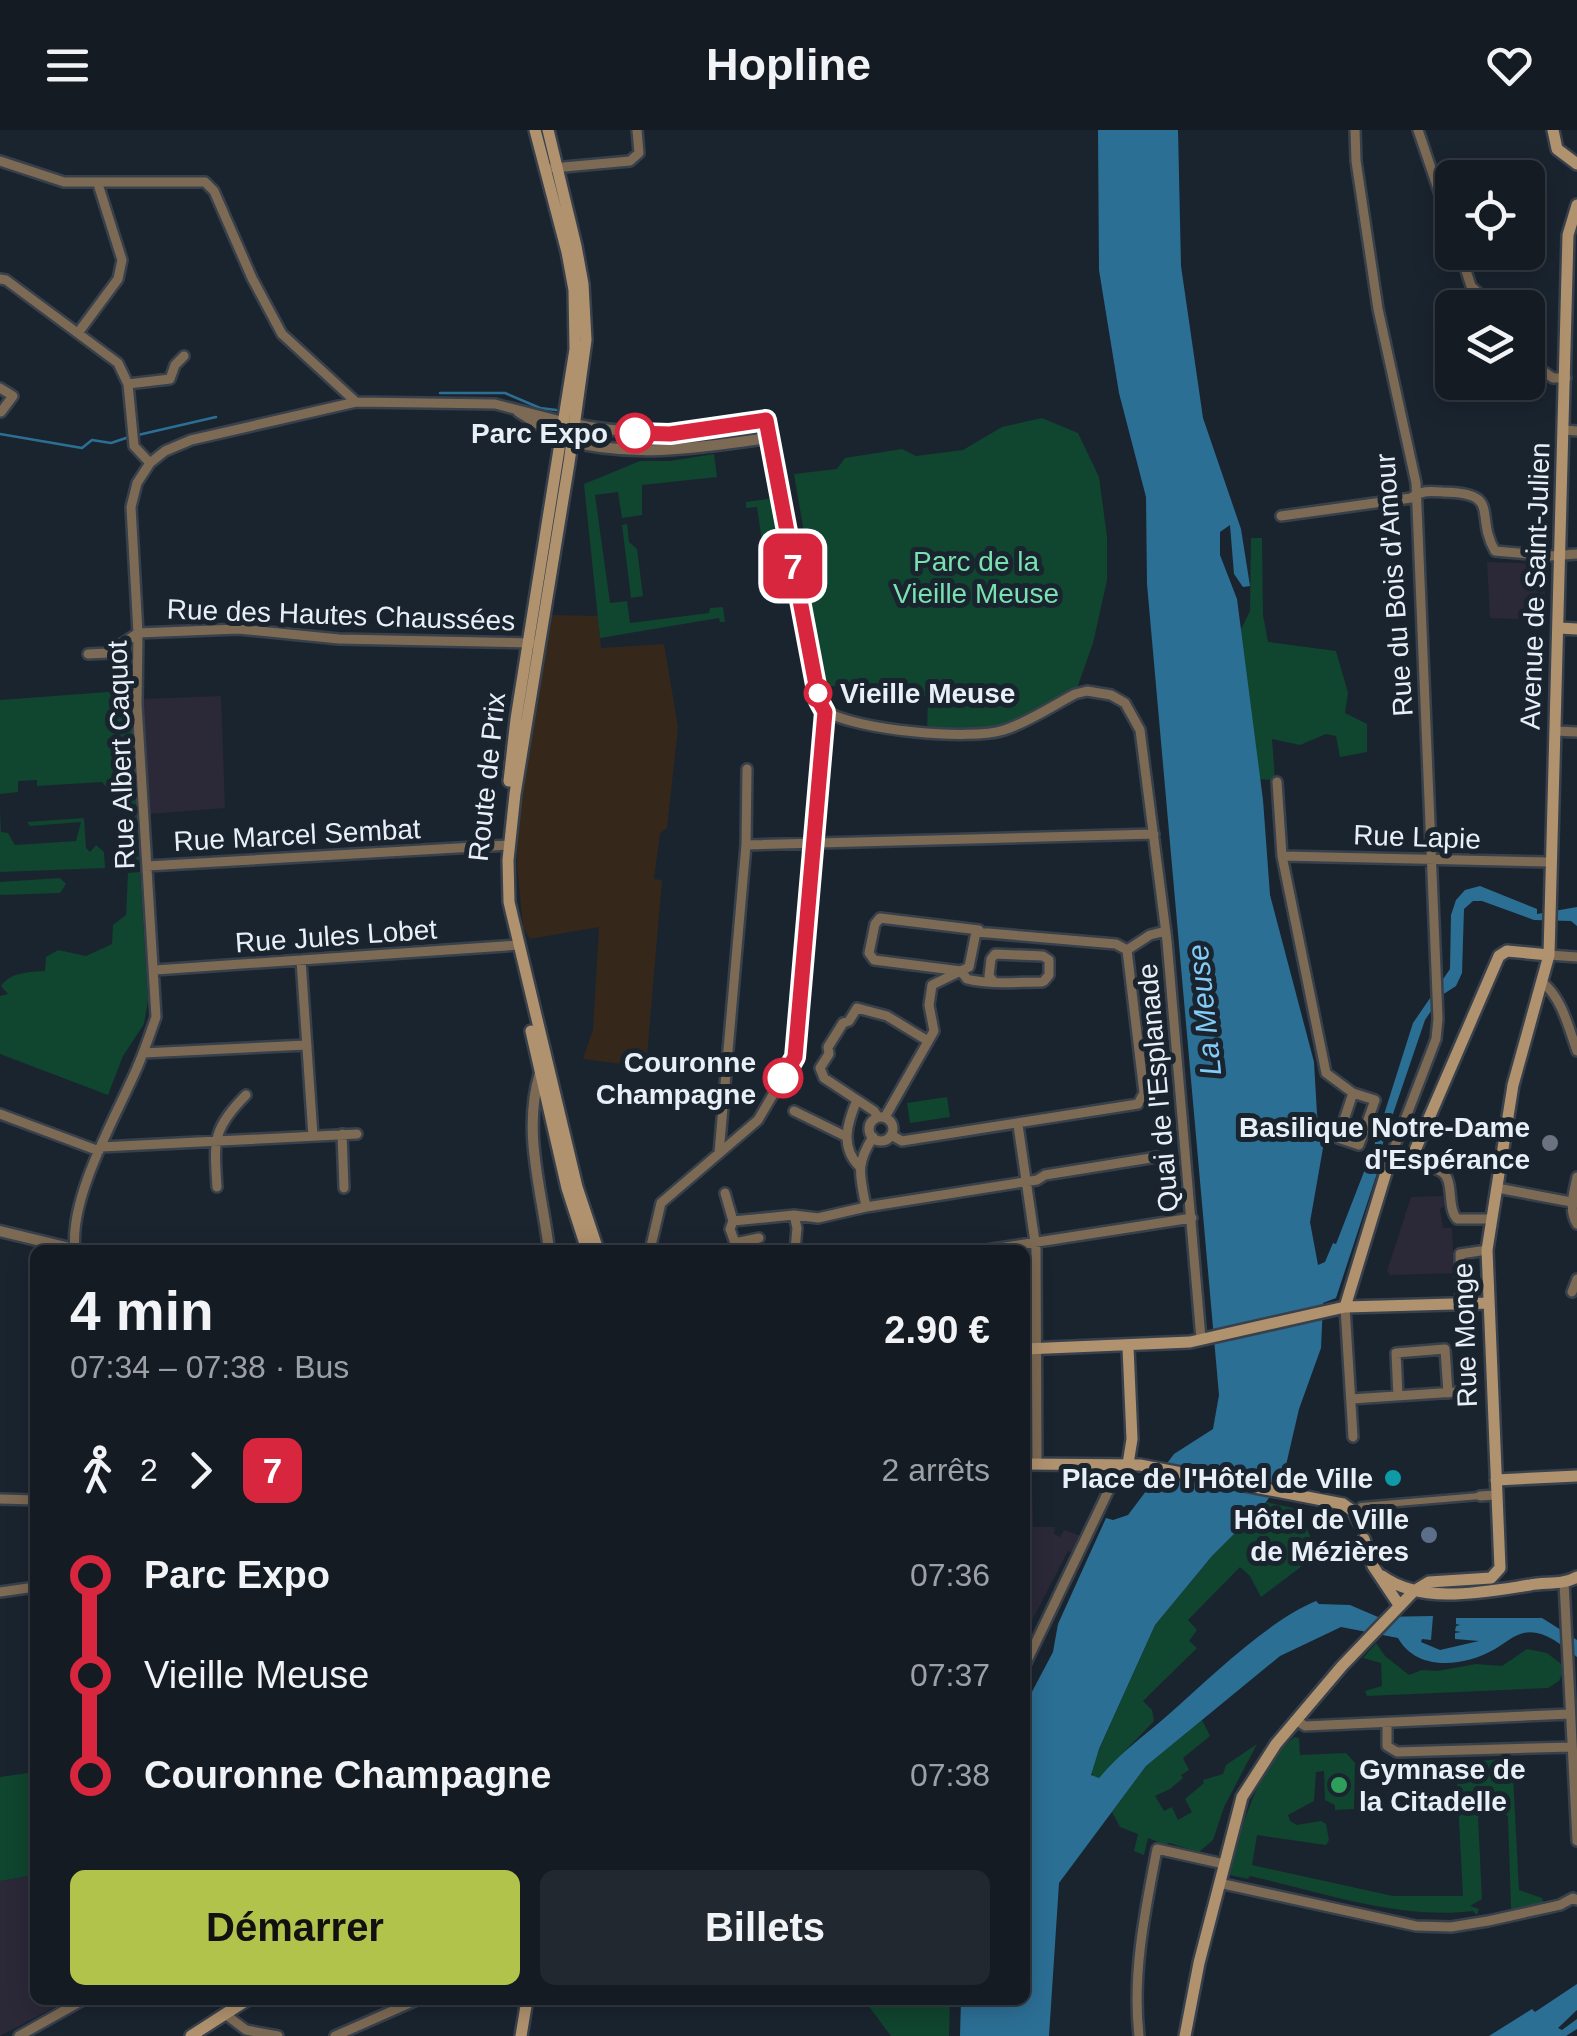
<!DOCTYPE html>
<html lang="fr">
<meta charset="utf-8">
<style>
body{margin:0;font-family:Helvetica,sans-serif;background:#212830;color:#f1f3f6;height:100vh;display:flex;flex-direction:column;font-size:38px;white-space:nowrap}
*{box-sizing:border-box;margin:0}
p{font-size:32px;color:#9da1a6}
.icon{flex:none;width:55px;height:55px;fill:none;stroke:currentColor;stroke-width:2;stroke-linecap:round;stroke-linejoin:round}
.map{position:relative;flex:1;overflow:hidden}
.panel{position:absolute;left:30px;top:1115px;width:1000px;height:760px;display:flex;flex-direction:column;background:#141b23;border-radius:15px;box-shadow:0 5px 25px #0003,0 0 0 2px #333941}
.panel>*{flex:none}
.badge{padding:0 20px;border-radius:15px;font-size:35px;line-height:65px}
.fabs{position:absolute;left:1435px;top:30px;display:grid;gap:20px}
.fabs a{display:grid;place-items:center;width:110px;height:110px;border-radius:15px;background:#141b23;box-shadow:0 5px 25px #0003,0 0 0 2px #333941;font-size:50px}
.map>.badge{position:absolute;translate:-50% -50%;box-shadow:0 0 0 5px #fff}
.legs{display:flex;align-items:center;gap:15px;height:110px;padding:0 40px;font-size:32px}
.legs p{margin-inline-start:auto}
.overview{display:flex;align-items:center;justify-content:space-between;height:170px;padding:0 40px}
h1{font-size:55px;font-weight:700;line-height:75px}
.button{display:flex;gap:20px;margin-top:auto;padding:20px 40px}
.button a{flex:1;height:115px;border-radius:15px;background:#b2c34c;color:#111;font-size:40px;font-weight:700;line-height:115px;text-align:center}
.button a+a{background:#212830;color:#f1f3f6}
ul{padding:0 40px;list-style:none}
li{display:flex;align-items:center;gap:35px;height:100px;font-size:38px}
li i{display:grid;place-items:center;width:15px;height:100%;margin:0 12px;background:currentColor}
li i::after{content:'';width:25px;height:25px;margin:-12px;border:8px solid;border-radius:50%;background:#141b23}
li p{margin-inline-start:auto}
li:first-child i{background:linear-gradient(#0000 50%,currentColor 0)}
li:last-child i{background:linear-gradient(currentColor 50%,#0000 0)}
header{display:flex;justify-content:space-between;align-items:center;height:130px;padding:0 40px;background:#141b23;font-size:45px;font-weight:700}
.map>svg:first-child{display:block}
.industrial{fill:#35281b}
.education{fill:#2b2838}
.green{fill:#10452f}
.water{fill:#2c6f95}
.lines{fill:none;stroke-linecap:round;stroke-linejoin:round}
.stream{stroke:#2c6f95;stroke-width:2.5}
.pedestrian-casing{stroke:#37404b;stroke-width:11}
.minor-casing{stroke:#37404b;stroke-width:14}
.tertiary-casing{stroke:#37404b;stroke-width:15}
.secondary-casing{stroke:#37404b;stroke-width:16}
.pedestrian{stroke:#7d6a54;stroke-width:6}
.minor{stroke:#7d6a54;stroke-width:9}
.tertiary{stroke:#7d6a54;stroke-width:10}
.secondary{stroke:#b0926e;stroke-width:11}
.line-1-casing{stroke:#fff;stroke-width:22}
.line-1{stroke:#d7263d;stroke-width:15}
.stop-1-dot{fill:#fff;stroke:#d7263d;stroke-width:5}
.worship-dot{fill:#6b7280;stroke:#1a242f;stroke-width:4}
.culture-dot{fill:#0f9aa8;stroke:#1a242f;stroke-width:4}
.service-dot{fill:#5c6f8a;stroke:#1a242f;stroke-width:4}
.leisure-dot{fill:#2e9e5b;stroke:#1a242f;stroke-width:4}
.labels{text-anchor:middle;dominant-baseline:central;stroke-width:10;stroke-linejoin:round;paint-order:stroke}
.stop-label{font-size:28px;font-weight:bold;fill:#e8eff6;stroke:#1a242f;text-anchor:end}
.park-label{font-size:28px;fill:#79e0b0;stroke:#1a242f}
.street-label{font-size:28px;fill:#e8eff6;stroke:#1a242f}
.poi-label{font-size:28px;font-weight:bold;fill:#e8eff6;stroke:#1a242f;text-anchor:end}
.water-label{font-size:30px;font-style:italic;fill:#83cbf8;stroke:#1a242f}
</style>
<header><svg class="icon" aria-label="menu" viewBox="0 0 24 24"><path d="M4 6h16M4 12h16M4 18h16"/></svg>Hopline<svg class="icon" aria-label="heart" viewBox="0 0 24 24"><path d="M12 20l-8-8c-3-5 5-10 8-4 3-6 11-1 8 4z"/></svg></header>
<div class="map">
<svg width="1577" height="1906" viewBox="0 0 1577 1906">
<rect width="100%" height="100%" fill="#1a242f"/>
<!-- industrial -->
<path class="industrial" d="M551 485 598 486 601 518 664 514 678 597 667 698 660 703 654 749 662 750 646 937 583 929 593 900 599 797 530 809 523 797 517 734 519 689Z"/>
<!-- education -->
<path class="education" d="M1487 432 1546 434 1544 490 1490 488Z
M221 566 225 678 149 684 142 569Z
M1443 1066 1444 1076 1440 1079 1443 1098H1452L1454 1143 1390 1145 1387 1141 1411 1067Z
M1032 1353 1033 1397H1055L1054 1404 1060 1407 1064 1400 1081 1406 1073 1423 1068 1421 1025 1504V1354Z
M35 1745V1870H68L0 1906V1751Z"/>
<!-- green -->
<path class="green" d="M1042 288 1078 303 1099 347 1107 407V450L1093 513 1075 564 1004 600 927 601 928 567 816 554 800 472 815 467 794 344 837 339 845 328 902 319 916 326 963 320 1002 297Z
M714 324 717 347 642 355V385L622 388 618 362 595 365 610 473 627 471 630 493 709 483 710 478 723 477 725 492H720L719 488 600 508 584 354 640 331H670Z
M774 368 785 437 766 439 757 377 746 378V372Z
M627 394 629 412 637 419 643 466 631 468 622 395Z
M1251 408H1262L1263 485 1268 512 1336 521 1348 563 1345 583 1367 594V622L1340 627 1336 606 1326 604 1300 615 1272 609 1275 650 1252 649 1231 520 1250 481Z
M130 554 127 577 124 578 132 596 139 731 133 727 116 729 115 721 126 707 122 653 115 659H108L102 652 37 656V650L18 651V662L0 664V570L108 562 113 556Z
M0 680 1 702 8 703 15 715 76 711 81 692 30 696 27 692 84 688 86 718 90 722 96 715 104 722 105 738 0 742Z
M140 742 148 870 144 894 123 926 108 965 0 924V866L8 864 1 856C10 842 30 842 45 841L46 827 58 820 86 826 112 814 113 795 126 785 128 743Z
M60 748 66 754 60 763 0 765V752Z
M947 967 950 987 910 993 907 973Z
M1266 1372 1298 1379 1318 1424 1261 1467 1250 1446 1240 1437 1188 1490 1197 1500 1189 1511 1197 1518 1143 1571 1152 1580 1154 1591 1099 1648H1094L1090 1640 1155 1495 1212 1426Z
M1376 1513 1385 1526 1409 1545 1422 1540 1437 1541 1476 1534 1502 1536 1527 1519 1547 1523 1565 1537 1559 1551 1548 1558 1367 1566 1365 1561 1382 1556 1381 1533 1363 1528Z
M1202 1590 1210 1606 1183 1628 1189 1640 1181 1645 1183 1648 1170 1659 1155 1666 1164 1681 1172 1677 1178 1690 1192 1682 1185 1669 1204 1653 1203 1650 1223 1644 1226 1635 1257 1614 1224 1677 1213 1710 1199 1722 1169 1713 1158 1719V1712L1148 1708 1144 1725 1134 1721 1138 1704 1120 1697 1112 1682 1146 1636Z
M1294 1607 1299 1608 1300 1625 1346 1623 1355 1633 1354 1679 1335 1680V1675L1325 1670 1324 1641 1316 1642 1314 1671 1288 1685 1290 1691 1297 1695 1321 1691 1326 1694 1329 1710 1326 1715 1257 1705 1252 1735 1393 1766H1463L1456 1633 1512 1628 1519 1760 1542 1768 1544 1773 1535 1779H1511L1508 1686 1494 1678 1481 1682 1478 1688 1482 1769 1470 1776 1479 1779 1477 1785 1473 1781C1399 1790 1321 1762 1250 1746L1248 1749 1230 1745C1240 1698 1257 1639 1294 1607Z
M35 1642V1745L0 1751V1647Z
M864 1870H950L949 1906H891Z"/>
<!-- water -->
<path class="water" d="M1098 0H1178L1181 136 1203 288 1241 399 1250 456 1243 457 1234 444 1230 395 1220 402V425L1237 469 1263 670 1270 765 1314 932 1317 984 1323 1018 1310 1092 1318 1135 1325 1132 1333 1113 1336 1114 1374 1016 1413 893 1450 839 1451 785 1456 770 1465 760 1480 756 1537 779V784L1577 777V796L1571 791 1534 790 1482 771H1473L1464 779 1462 843 1456 856 1442 865 1425 890 1381 1019 1383 1025 1336 1168 1323 1173 1321 1218 1299 1279 1283 1348 1266 1372 1212 1426 1155 1495 1099 1619 1091 1645 1099 1648C1120 1623 1144 1606 1168 1585 1210 1548 1266 1492 1316 1471L1319 1474 1350 1475 1378 1487 1433 1486 1431 1510 1422 1509 1421 1512 1440 1520 1479 1511 1455 1509V1503L1461 1502 1455 1501 1456 1496 1460 1495 1456 1494V1488H1542L1577 1510V1527C1565 1518 1552 1506 1537 1503 1519 1499 1509 1511 1495 1519 1464 1537 1417 1542 1398 1508L1341 1497 1280 1526 1146 1636 1059 1753 1049 1906H960L961 1870H1025V1575L1053 1522 1058 1494 1106 1388 1113 1390 1128 1385 1174 1324 1213 1299 1219 1265 1147 454 1146 367 1119 263 1099 140Z
M1577 1854V1880L1558 1898 1562 1900 1577 1889V1899L1566 1906H1489L1532 1879 1535 1882Z"/>
<g class="lines">
<!-- stream -->
<path class="stream" d="M440 263H505L540 278 556 280
M0 304 82 318 92 310 111 313 129 307
M138 305 216 287"/>
<!-- pedestrian casing -->
<g class="pedestrian-casing">
<path id="pedestrian" d="M1361 1376 1480 1366"/>
</g>
<!-- minor casing -->
<g class="minor-casing">
<path id="minor" d="M1355 0 1356 31 1378 179 1416 353 1438 889 1436 909 1391 1026
M1418 0 1452 100
M0 31 64 52H205L214 61 252 148 282 204 356 272
M553 38 630 31 639 23 637 0
M1460 122 1471 156 1494 178
M0 149 6 150 118 233 128 254 134 316 150 333
M78 203 118 149 122 130 98 54
M1528 231 1553 248H1566
M128 254 170 249 175 235 184 226
M0 258 13 266 1 282
M518 282 561 309
M1565 300 1577 301
M1281 386 1411 368C1422 360 1430 361 1443 362 1503 363 1474 385 1495 421L1550 426 1577 424
M88 524 108 523 138 503 238 499 339 509 532 513
M825 581C855 600 971 611 1004 600 1029 592 1052 576 1075 564L1087 561 1111 565 1125 573 1140 600 1167 811 1201 1209
M1555 601 1577 602
M1277 652 1282 726 1326 943 1353 963 1338 1008 1359 1015 1375 970 1353 963
M746 715 1154 704
M1282 726 1550 732
M147 736 509 715
M979 800 880 788 875 794 869 823 874 830 961 841 967 849C990 855 1018 852 1042 852L1044 851 1049 845V830L1043 826 995 824 991 829 989 846 994 852
M1127 820 1150 805 1166 801
M1549 825 1577 827
M301 830 313 1006
M155 840 519 815
M1543 853C1562 868 1569 899 1577 921
M143 923 307 915
M857 970C847 993 840 1017 859 1036
M794 981 847 1007
M0 984 99 1021
M878 987 874 981 824 948 820 938 829 924 828 917 843 893 849 891 857 878 887 886 928 911
M885 987 934 901 929 875 932 855 969 837 976 802 1116 814 1127 820 1144 963 1138 974 902 1011 891 1005
M869 999a12 12 0 1 1 24 0a12 12 0 1 1-24 0Z
M1018 995 1036 1119 1037 1333
M342 1004 344 1058
M873 1007C855 1035 860 1045 866 1077L1037 1050 1045 1045 1157 1027
M101 1017 357 1004
M719 1023 746 715 747 639
M1410 1032C1419 1035 1435 1037 1442 1042 1455 1051 1446 1077 1457 1089H1492
M1577 1047C1574 1062 1568 1080 1577 1094
M217 1057C214 1011 212 999 246 965
M1497 1058 1577 1073
M725 1063 733 1091
M794 1085 818 1088 866 1077
M759 1108 735 1113 730 1099 733 1091 794 1085 797 1098 795 1120
M75 1120C69 1066 116 987 137 938 144 922 150 904 156 887L137 574 138 503 131 377 137 353 150 333 165 321 191 310 356 272 495 274 565 292
M650 1120 661 1073 758 990 795 927 825 581 819 571 768 308
M986 1120 1192 1088
M1572 1162 1577 1149
M1461 1174 1460 1124 1487 1120
M1345 1177 1353 1307
M1398 1266 1396 1223 1445 1219 1448 1263
M1351 1269 1456 1262
M1480 1366 1496 1365
M0 1369 35 1370
M1564 1452 1577 1711
M0 1462 35 1457
M1025 1535 1115 1347 1128 1334
M1296 1590 1305 1596 1570 1584
M1387 1593V1616L1397 1622 1572 1617
M1219 1753 1416 1796 1451 1797 1488 1791 1560 1775 1573 1768 1577 1770
M225 1884 246 1900 278 1906
M19 1906 83 1870
M335 1906 417 1870
M1139 1906C1132 1844 1145 1781 1157 1719L1224 1734"/>
</g>
<!-- tertiary casing -->
<g class="tertiary-casing">
<path id="tertiary" d="M561 309C631 329 698 318 768 308L766 290C696 300 640 309 570 293
M540 943C522 1002 542 1061 549 1120
M0 1101 78 1120"/>
</g>
<!-- secondary casing -->
<g class="secondary-casing">
<path id="secondary" d="M548 0 576 116 583 154 586 210 569 333 515 664 508 730 509 772 577 1057 598 1120
M1553 0 1557 19 1577 34
M1559 498 1577 499
M509 651 516 589 575 219 574 160 567 122 535 0
M531 901 567 1058 587 1120
M1345 1177 1391 1026 1410 1032 1499 826 1507 821 1549 825
M1025 1219 1190 1212 1345 1177 1489 1173
M1025 1334 1140 1335 1343 1374 1353 1381 1360 1394
M1128 1334 1132 1309 1128 1217
M1496 1350 1577 1346
M1364 1409 1373 1436 1399 1475
M1382 1446C1422 1475 1484 1462 1530 1455 1546 1452 1563 1455 1577 1447
M191 1906 247 1870
M521 1906 527 1870
M1185 1906 1199 1833 1242 1667 1276 1614 1342 1536 1414 1461 1429 1452 1491 1448 1500 1438 1487 1120 1513 955 1549 825 1568 105 1577 75"/>
</g>
<!-- pedestrian -->
<use href="#pedestrian" class="pedestrian"/>
<!-- minor -->
<use href="#minor" class="minor"/>
<!-- tertiary -->
<use href="#tertiary" class="tertiary"/>
<!-- secondary -->
<use href="#secondary" class="secondary"/>
</g>
<g class="lines">
<!-- line-1 casing -->
<g class="line-1-casing">
<path id="line-1" d="M635 303 670 304 766 290 819 571 825 582 795 927 783 948"/>
</g>
<!-- line-1 -->
<use href="#line-1" class="line-1"/>
</g>
<!-- markers -->
<g class="stop-1-dot">
<circle cx="635" cy="303" r="18"/>
<circle cx="818" cy="563" r="12"/>
<circle cx="783" cy="948" r="18"/>
</g>
<circle class="worship-dot" cx="1550" cy="1013" r="10"/>
<circle class="culture-dot" cx="1393" cy="1348" r="10"/>
<circle class="service-dot" cx="1429" cy="1405" r="10"/>
<circle class="leisure-dot" cx="1339" cy="1655" r="10"/>
<g class="labels">
<!-- stop labels -->
<g class="stop-label">
<text x="608" y="303">Parc Expo</text>
<text x="840" y="563" text-anchor="start">Vieille Meuse</text>
<text x="756" y="932">Couronne<tspan x="756" dy="32">Champagne</tspan></text>
</g>
<!-- park labels -->
<g class="park-label">
<text x="976" y="431">Parc de la<tspan x="976" dy="32">Vieille Meuse</tspan></text>
</g>
<!-- street labels -->
<g class="street-label">
<text transform="translate(1394 455) rotate(-94)">Rue du Bois d'Amour</text>
<text transform="translate(1535 456) rotate(-88)">Avenue de Saint-Julien</text>
<text transform="translate(341 485) rotate(2)">Rue des Hautes Chaussées</text>
<text transform="translate(121 625) rotate(-92)">Rue Albert Caquot</text>
<text transform="translate(487 647) rotate(-84)">Route de Prix</text>
<text transform="translate(297 705) rotate(-3)">Rue Marcel Sembat</text>
<text transform="translate(1417 707) rotate(2)">Rue Lapie</text>
<text transform="translate(336 806) rotate(-4)">Rue Jules Lobet</text>
<text transform="translate(1158 958) rotate(-95)">Quai de l'Esplanade</text>
<text transform="translate(1465 1205) rotate(-92)">Rue Monge</text>
</g>
<!-- poi labels -->
<g class="poi-label">
<text x="1530" y="997">Basilique Notre-Dame<tspan x="1530" dy="32">d'Espérance</tspan></text>
<text x="1373" y="1348">Place de l'Hôtel de Ville</text>
<text x="1409" y="1389">Hôtel de Ville<tspan x="1409" dy="32">de Mézières</tspan></text>
<text x="1359" y="1639" text-anchor="start">Gymnase de<tspan x="1359" dy="32">la Citadelle</tspan></text>
</g>
<!-- water labels -->
<g class="water-label">
<text transform="translate(1204 880) rotate(-96)">La Meuse</text>
</g>
</g>
</svg>
<div class="fabs">
<a><svg class="icon" aria-label="locate" viewBox="0 0 24 24"><circle cx="12" cy="12" r="6"/><path d="M12 2v4M12 18v4M2 12h4M18 12h4"/></svg></a>
<a><svg class="icon" aria-label="layers" viewBox="0 0 24 24"><path d="M12 4l9 5-9 5-9-5zM3 14l9 5 9-5"/></svg></a>
</div>
<b class="badge" style="left:793px;top:436px;background:#d7263d;color:#fff">7</b>
<section class="panel">
<div class="overview"><div><h1>4 min</h1><p>07:34 – 07:38 · Bus</p></div><b>2.90 €</b></div>
<div class="legs"><svg class="icon" aria-label="walk" viewBox="0 0 24 24"><circle cx="13" cy="4" r="2"/><path d="M13 8l-2 6 4 7M11 14l-3 7M7 12l3-4h3l4 4"/></svg>2<svg class="icon" aria-label="forward" viewBox="0 0 24 24"><path d="M9 5l7 7-7 7"/></svg><b class="badge" style="background:#d7263d;color:#fff">7</b><p>2 arrêts</p></div>
<ul>
<li><i style="color:#d7263d"></i><b>Parc Expo</b><p>07:36</p></li>
<li><i style="color:#d7263d"></i><span>Vieille Meuse</span><p>07:37</p></li>
<li><i style="color:#d7263d"></i><b>Couronne Champagne</b><p>07:38</p></li>
</ul>
<div class="button"><a>Démarrer</a><a>Billets</a></div>
</section>
</div>
